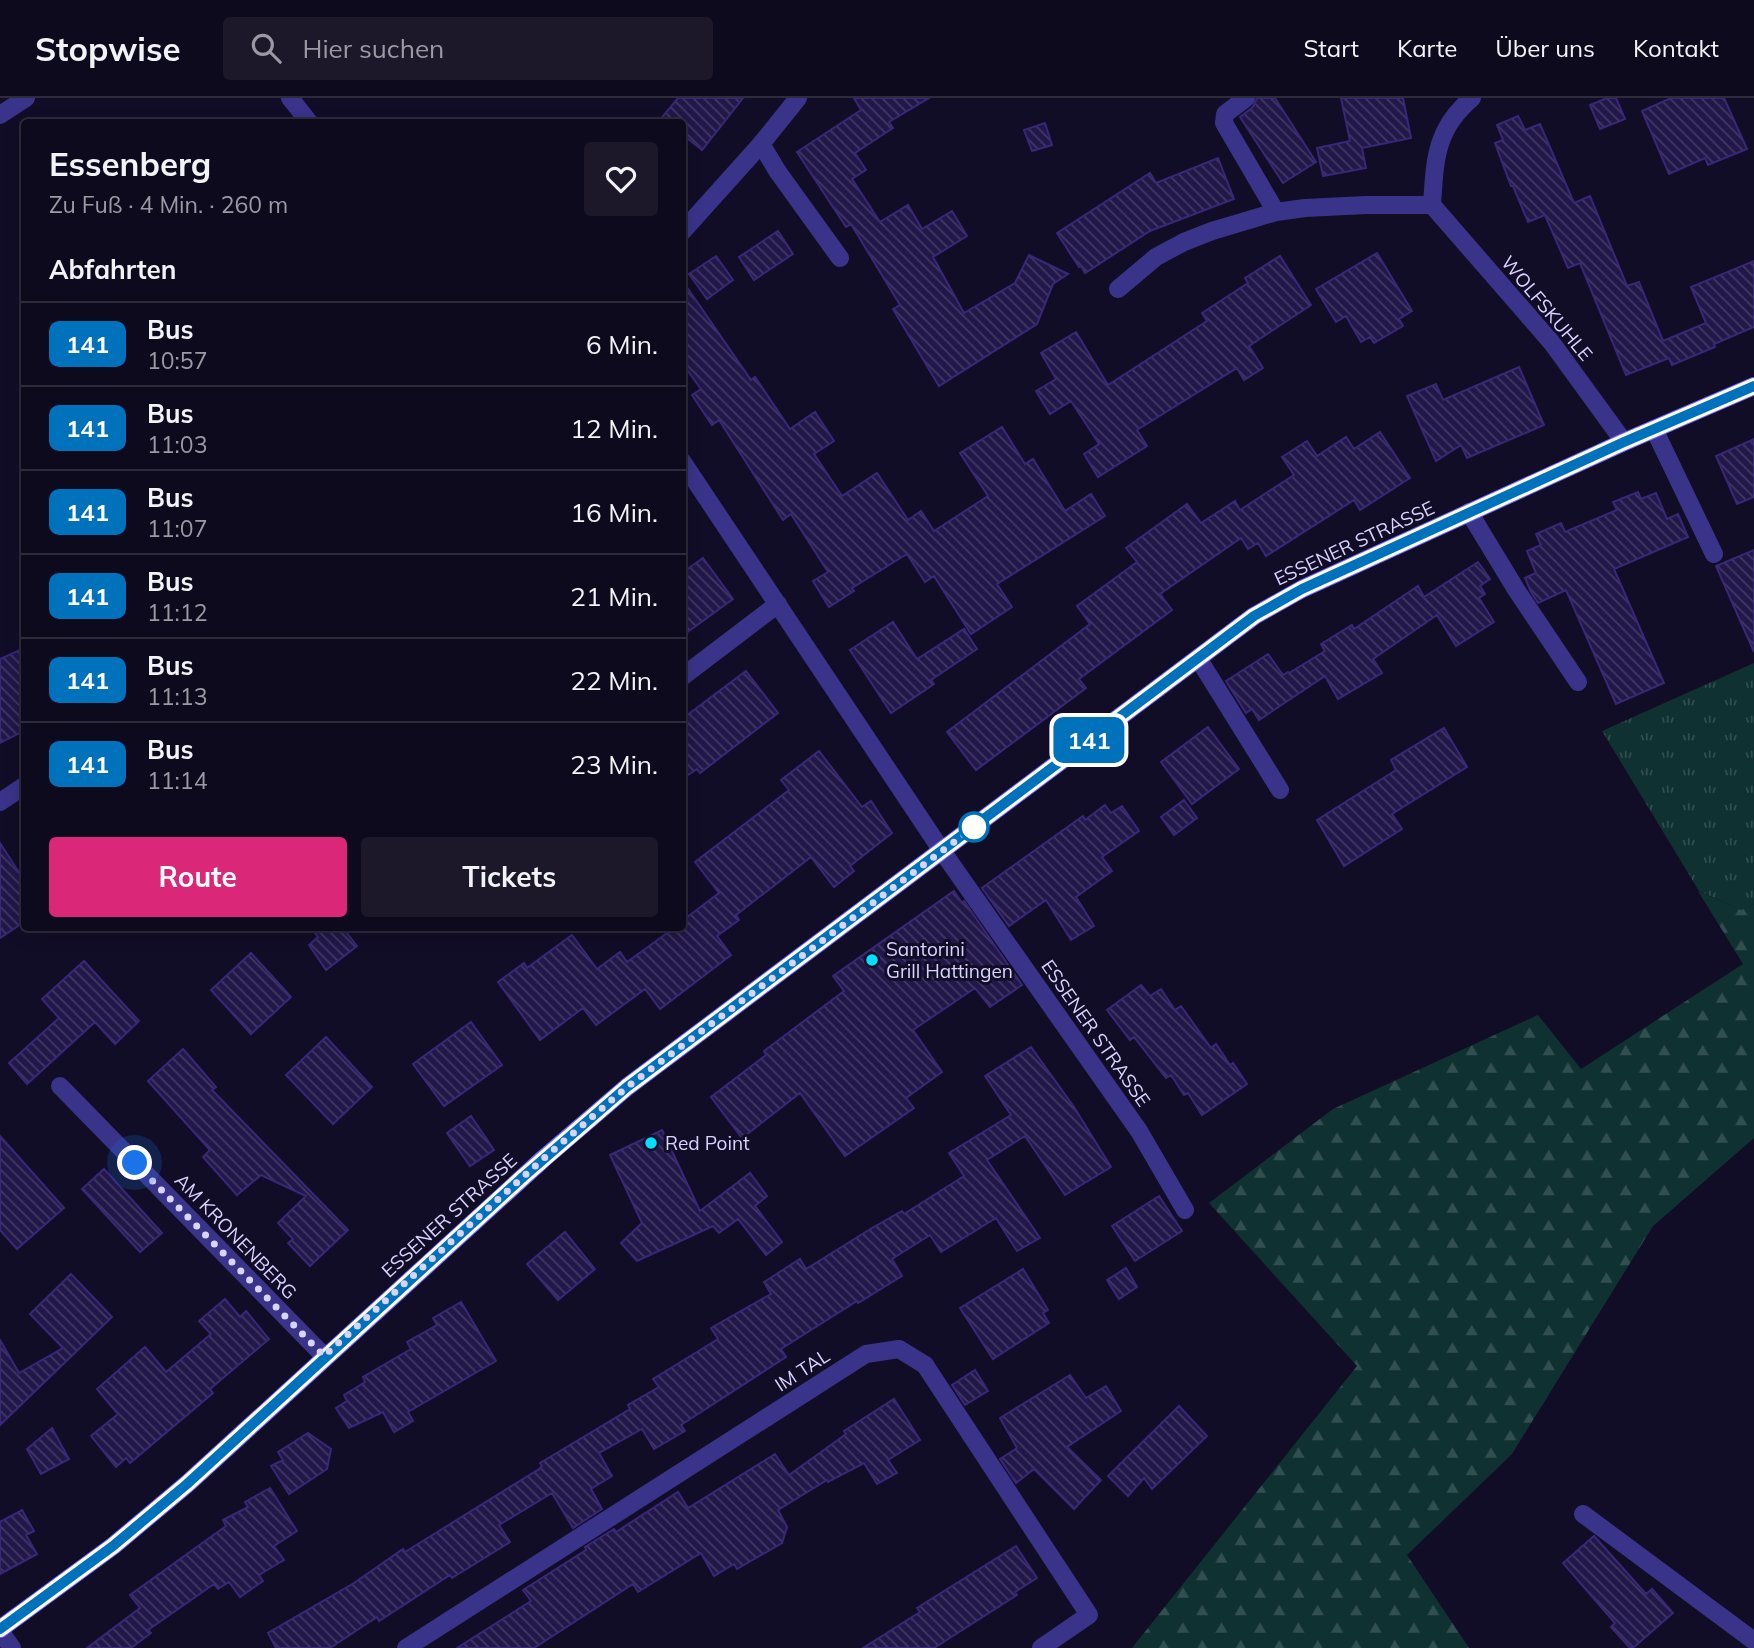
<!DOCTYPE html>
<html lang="de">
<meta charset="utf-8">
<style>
body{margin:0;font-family:Mulish,sans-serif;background:#1c182a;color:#f1f3f6;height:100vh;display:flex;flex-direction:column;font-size:26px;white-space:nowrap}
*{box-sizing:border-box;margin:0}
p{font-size:23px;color:#9b9aa4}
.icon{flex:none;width:38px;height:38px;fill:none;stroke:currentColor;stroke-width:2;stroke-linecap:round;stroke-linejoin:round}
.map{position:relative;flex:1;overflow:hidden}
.drawer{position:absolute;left:21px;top:21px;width:665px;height:812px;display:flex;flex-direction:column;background:#0e0a1d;border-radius:7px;box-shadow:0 4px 18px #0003,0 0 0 2px #2e2b3b}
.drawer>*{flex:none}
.badge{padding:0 14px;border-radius:10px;font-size:24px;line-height:46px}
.you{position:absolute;width:35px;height:35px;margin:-18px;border:5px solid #fff;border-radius:50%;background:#1a73e8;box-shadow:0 0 0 10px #1a73e833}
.map>.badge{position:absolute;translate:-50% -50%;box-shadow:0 0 0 4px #fff}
h2{padding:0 28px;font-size:26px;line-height:63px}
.round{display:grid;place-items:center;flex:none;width:74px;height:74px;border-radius:7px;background:#1c182a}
.head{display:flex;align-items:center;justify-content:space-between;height:119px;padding:0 28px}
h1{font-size:33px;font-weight:700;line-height:52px}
.button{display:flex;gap:14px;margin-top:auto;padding:14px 28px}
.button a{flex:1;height:80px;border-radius:7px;background:#db2777;color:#fff;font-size:28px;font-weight:700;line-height:80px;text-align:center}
.button a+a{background:#1c182a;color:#f1f3f6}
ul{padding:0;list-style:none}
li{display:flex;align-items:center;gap:21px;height:84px;padding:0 28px;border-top:2px solid #2e2b3b}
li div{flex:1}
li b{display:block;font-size:26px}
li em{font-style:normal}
li .badge{min-width:77px;font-weight:700;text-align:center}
header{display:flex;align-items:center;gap:42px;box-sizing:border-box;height:98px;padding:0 35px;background:#0e0a1d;border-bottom:2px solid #2e2b3b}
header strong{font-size:33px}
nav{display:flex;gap:38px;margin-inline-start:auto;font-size:24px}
.search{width:490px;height:63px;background:#1c182a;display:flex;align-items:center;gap:18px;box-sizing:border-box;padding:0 24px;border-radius:7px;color:#9b9aa4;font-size:26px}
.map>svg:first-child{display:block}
.grass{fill:url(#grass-tufts)}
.forest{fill:url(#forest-firs)}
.building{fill:url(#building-back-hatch);stroke:#392777;stroke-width:2}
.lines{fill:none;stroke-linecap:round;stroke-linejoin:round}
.lane{stroke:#39348a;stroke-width:18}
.street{stroke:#39348a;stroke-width:18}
.secondary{stroke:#706aff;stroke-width:18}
.line-casing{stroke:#fff;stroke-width:16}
.line{stroke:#0072bc;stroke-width:10}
.walk{stroke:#d9d3ff;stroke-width:7;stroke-dasharray:0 12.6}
.stop-dot{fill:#fff;stroke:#0072bc;stroke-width:3.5}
.poi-dot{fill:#00e0fe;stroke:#120d27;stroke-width:2.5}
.labels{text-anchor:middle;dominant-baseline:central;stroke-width:6;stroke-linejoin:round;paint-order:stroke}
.street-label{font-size:19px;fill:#d9d3ff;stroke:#120d27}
.poi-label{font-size:19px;fill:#d9d3ff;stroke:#120d27;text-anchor:start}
</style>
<header>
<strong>Stopwise</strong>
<div class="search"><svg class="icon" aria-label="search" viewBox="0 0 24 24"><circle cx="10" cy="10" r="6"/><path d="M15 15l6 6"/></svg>Hier suchen</div>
<nav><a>Start</a><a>Karte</a><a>Über uns</a><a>Kontakt</a></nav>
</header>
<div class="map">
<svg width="1754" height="1550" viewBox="0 0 1754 1550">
<defs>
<pattern id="grass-tufts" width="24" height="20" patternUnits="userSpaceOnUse" patternTransform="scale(1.75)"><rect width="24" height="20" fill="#0f3131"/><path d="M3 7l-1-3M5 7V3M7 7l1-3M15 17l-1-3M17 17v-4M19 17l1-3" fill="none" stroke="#314e50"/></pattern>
<pattern id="forest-firs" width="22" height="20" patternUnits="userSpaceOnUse" patternTransform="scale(1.75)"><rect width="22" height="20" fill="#0f3131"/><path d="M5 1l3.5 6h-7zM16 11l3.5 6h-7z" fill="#314e50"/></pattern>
<pattern id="building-back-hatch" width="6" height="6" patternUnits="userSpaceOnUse" patternTransform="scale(1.75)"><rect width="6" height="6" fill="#221749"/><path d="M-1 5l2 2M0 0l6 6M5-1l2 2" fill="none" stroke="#423864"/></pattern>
</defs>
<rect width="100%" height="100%" fill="#120d27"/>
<!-- grass -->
<path class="grass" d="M1754 565V806L1741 812 1699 793 1602 633Z"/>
<!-- forest -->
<path class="forest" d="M1698 793 1741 812 1754 806V1040L1653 1128 1512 1356 1407 1457 1469 1550H1132L1357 1268 1209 1105 1333 1011 1538 917 1581 971 1743 866Z"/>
<!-- building -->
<path class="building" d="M678 0H743L702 52 682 36V24H658Z
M854 0H929L889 24 893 30 855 55 866 72 852 81 880 124 908 107 922 131 952 113 967 138 933 159 964 215 1015 185 1029 157 1068 176 1053 186 1037 226 939 288 893 211 900 207 851 126 846 129 797 54 861 12Z
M1257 0H1275L1316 64 1283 85 1240 19 1253 9Z
M1341 0H1403L1411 40 1362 50 1366 70 1323 78 1317 50 1350 43Z
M1607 0H1616L1625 21 1600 31 1590 7Z
M1671 0H1724L1747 51 1708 67 1705 60 1669 76 1642 13Z
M1518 18 1525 32 1540 26 1574 105 1590 98 1627 188 1639 184 1663 243 1706 225 1691 189 1754 163V229L1714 246 1715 249 1672 267 1669 260 1626 277 1580 165 1568 170 1545 117 1528 124 1513 88H1511L1495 45 1503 42 1497 27Z
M1045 25 1052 47 1032 53 1024 32Z
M1218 60 1234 101 1150 133 1085 175 1081 168 1079 169 1057 135 1150 75 1156 85Z
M778 133 793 156 754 182 739 159Z
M1377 155 1412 213 1399 221 1403 228 1374 245 1370 239 1361 244 1346 218 1336 224 1316 191Z
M716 158 733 182 707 201 689 176Z
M1280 158 1311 207 1249 248 1263 270 1244 282 1237 270 1137 332 1147 348 1098 379 1084 356 1099 346 1071 303 1050 316 1036 293 1056 281 1041 255 1076 234 1108 287 1207 223 1202 215 1248 185 1245 180Z
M682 182 751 282 755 279 790 331 815 314 834 343 814 356 842 398 877 375 908 422 921 413 934 433 988 398 960 355 1002 329 1025 366 1033 361 1065 413 1091 396 1105 418 997 486 1012 509 971 536 934 478 925 484 907 456 852 490 854 493 829 509 813 483 828 474 791 416 783 422 719 322 712 327 692 297 701 291 682 265Z
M1519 269 1544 327 1467 360 1461 347 1436 363 1407 298 1436 286 1443 302Z
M1380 334 1410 380 1360 412 1354 402 1266 458 1258 445 1248 451 1241 440 1160 496 1172 512 1079 581 1086 590 976 672 947 634 1090 526 1077 508 1137 464 1126 450 1187 406 1201 425 1235 403 1240 412 1294 377 1282 359 1307 343 1317 358 1346 339 1354 351Z
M1754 341V399L1737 406 1716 358Z
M1638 394 1641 401 1656 395 1667 421 1678 416 1688 439 1614 471 1664 585 1616 606 1566 492 1538 505 1531 494 1525 480 1536 475 1527 453 1541 447 1536 436 1561 425 1565 434 1617 412 1613 404Z
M1754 452V554L1716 468Z
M703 460 733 501 682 538V475Z
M1478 464 1490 481 1480 488 1485 496 1479 500 1494 524 1456 548 1437 517 1373 561 1382 575 1338 601 1325 578 1259 622 1252 611 1246 615 1226 583 1268 556 1283 577 1288 574 1289 575 1325 553 1321 546 1352 527 1354 531 1418 488 1424 499Z
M893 524 917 561 964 531 977 551 931 582 934 586 891 615 850 552Z
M24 550V633L0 645V561Z
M746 573 778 615 700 675 697 671 682 681V621Z
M1208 629 1239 671 1192 706 1161 664Z
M1444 630 1467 669 1392 716 1402 731 1344 768 1317 722 1396 672 1391 662Z
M819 653 862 709 871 703 892 735 850 768 854 773 834 789 811 759 736 817 739 822 717 838 731 857 660 911 645 891 596 927 583 910 540 942 498 884 524 865 527 870 572 837 597 871 620 854 627 864 674 830H682V823L719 795 695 764 789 692 781 682Z
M1184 702 1197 720 1174 737 1161 719Z
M1105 707 1111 715 1122 708 1139 733 1102 759 1112 773 1076 799 1094 828 1071 842 1046 802 1009 828 982 790 1083 718 1085 722Z
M0 745 24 782V824L0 840Z
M954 793 962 805 964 803 1022 887 990 909 975 890 913 932 942 974 906 1000 914 1010 845 1058 800 995 742 1040 711 999 766 957 764 953 844 893 833 878Z
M311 830H343L357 848 326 872 309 847 318 839Z
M251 855 291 899 251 936 211 892Z
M84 863 139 923 115 946 95 924 27 986 9 965 59 920 42 901Z
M1141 887 1150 898 1161 891 1175 912 1181 908 1211 950 1216 946 1230 967 1233 965 1247 986 1202 1017 1188 995 1184 997 1171 977 1166 980 1134 939 1130 942 1107 912Z
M471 924 502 967 444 1008 413 966Z
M326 939 372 989 333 1026 286 977Z
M1031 949 1074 1009 1111 1069 1065 1097 1025 1038 987 1062 1040 1140 1017 1153 996 1120 941 1154 930 1137 892 1161 902 1178 858 1205 857 1203 781 1251 786 1259 681 1327 685 1333 654 1351 642 1331 599 1355 612 1378 591 1391 602 1411 573 1430 552 1395 499 1427 510 1444 452 1480 450 1477 379 1523 377 1519 330 1550H276L268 1535 354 1485 403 1451 405 1454 539 1371 542 1368 540 1365 630 1311 628 1307 659 1289 653 1281 718 1241 711 1230 771 1196 764 1184 800 1161 806 1171 872 1130 902 1113 904 1116 964 1078 949 1055 1011 1017 985 978Z
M183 951 216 989 212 992 348 1132 310 1168 288 1145 293 1141 278 1125 306 1098 261 1077 237 1097 203 1059 210 1052 148 983Z
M471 1018 494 1052 470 1068 447 1035Z
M662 1032 700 1113 750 1075 767 1098 755 1108 782 1144 766 1157 738 1121 719 1135 713 1128 637 1163 621 1145 642 1125 610 1057Z
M0 1038 64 1110 17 1151 0 1132Z
M104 1071 162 1135 140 1154 82 1091Z
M1159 1098 1182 1133 1135 1163 1112 1128Z
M565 1134 595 1171 558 1202 527 1166Z
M1126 1170 1137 1189 1119 1201 1107 1182Z
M1023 1171 1048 1212 1043 1215 1049 1225 993 1261 960 1210Z
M71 1176 112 1219 0 1327V1242L19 1275 63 1250 30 1216Z
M225 1201 240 1219 246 1213 269 1241 210 1291 213 1295 130 1365 126 1360 116 1369 91 1338 118 1316 97 1291 145 1249 166 1274 211 1236 199 1223Z
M461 1204 496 1263 408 1314 413 1323 394 1334 383 1314 349 1330 336 1310 347 1303 344 1297 365 1284 363 1279 411 1251 407 1244 437 1227 433 1220Z
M975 1272 988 1293 965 1307 952 1287Z
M1070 1277 1086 1300 1106 1288 1121 1313 1067 1349 1101 1382 1074 1411 1034 1371 1016 1385 1000 1361 1017 1350 1000 1320Z
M894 1301 920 1342 888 1362 897 1375 877 1386 864 1365 828 1384 827 1382 778 1412 787 1429 782 1445 737 1471 734 1466 714 1478 701 1455 638 1494 633 1486 534 1550H457L531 1503 523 1492 586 1452 585 1449 614 1431 616 1434 678 1394 688 1410 775 1356 789 1377 846 1336 844 1333Z
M1179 1308 1207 1338 1152 1391 1144 1380 1128 1398 1108 1378Z
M52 1330 69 1361 41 1376 27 1351Z
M308 1335 331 1351 327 1371 289 1396 271 1368 283 1362 278 1354Z
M270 1390 297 1433 274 1448 284 1462 259 1477 263 1483 240 1499 229 1484 218 1491 214 1486 148 1532 151 1535 131 1550H87L140 1510 130 1497 226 1428 223 1422 248 1409 245 1404Z
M22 1412 34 1433 26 1437 37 1456 0 1476V1424Z
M1594 1438 1646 1496 1652 1491 1673 1515 1633 1550H1630L1611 1529 1615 1525 1563 1465Z
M1016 1448 1037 1480 1015 1494 1017 1497 934 1550H863L920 1514 917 1510Z"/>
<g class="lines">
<!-- lane -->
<path class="lane" d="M290 0 309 24
M0 17 26 0
M761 46 778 74 840 160
M1654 331 1714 456
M1469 414 1517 493 1578 584
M1198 560 1280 692
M942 753 1139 1033 1185 1112
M925 1267 1089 1517 1041 1550
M1583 1416 1754 1543"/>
<!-- street -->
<path class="street" d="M1246 0 1225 16 1224 25 1276 114
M1472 0C1435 31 1435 62 1432 107L1552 245 1624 344
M682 134 761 46 798 0
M1118 191 1156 159 1184 144 1212 133 1276 114 1305 110 1366 107H1432
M682 363 942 753
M682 579 778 506
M0 704 24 688
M60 988 324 1258
M0 1533 12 1550
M406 1550 866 1256 899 1251 925 1267"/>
<!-- secondary -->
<path class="secondary" d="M0 1531 113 1448 187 1386 543 1061 627 989 1254 518 1302 491 1624 344 1754 288"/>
</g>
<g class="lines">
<!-- line casing -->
<g class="line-casing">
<path id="line" d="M0 1531 113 1448 187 1386 523 1079 627 989 1254 518 1302 491 1624 344 1754 288"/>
</g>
<!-- line -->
<use href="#line" class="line"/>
<!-- walk -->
<path class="walk" d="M135 1065 324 1258 543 1061 627 989 974 729"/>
</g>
<!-- markers -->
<circle class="stop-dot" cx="974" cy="729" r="14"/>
<g class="poi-dot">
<circle cx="872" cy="862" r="7"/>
<circle cx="651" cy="1045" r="7"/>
</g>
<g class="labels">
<!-- street labels -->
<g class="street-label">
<text transform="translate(1547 210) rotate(50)">WOLFSKUHLE</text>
<text transform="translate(1354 445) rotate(-25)">ESSENER STRASSE</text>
<text transform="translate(1096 935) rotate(55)">ESSENER STRASSE</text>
<text transform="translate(449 1117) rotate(-42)">ESSENER STRASSE</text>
<text transform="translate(236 1138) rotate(46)">AM KRONENBERG</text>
<text transform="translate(802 1272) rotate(-33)">IM TAL</text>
</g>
<!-- poi labels -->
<g class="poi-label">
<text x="886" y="851">Santorini<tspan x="886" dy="22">Grill Hattingen</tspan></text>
<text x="665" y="1045">Red Point</text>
</g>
</g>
</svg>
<div class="you" style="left:135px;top:1065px"></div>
<b class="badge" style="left:1089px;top:642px;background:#0072bc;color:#fff">141</b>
<section class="drawer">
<div class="head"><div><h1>Essenberg</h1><p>Zu Fuß · 4 Min. · 260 m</p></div><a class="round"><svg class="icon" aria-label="heart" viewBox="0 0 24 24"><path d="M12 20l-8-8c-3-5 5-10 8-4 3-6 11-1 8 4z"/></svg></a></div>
<h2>Abfahrten</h2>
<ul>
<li><span class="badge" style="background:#0072bc;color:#fff">141</span><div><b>Bus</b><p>10:57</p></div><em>6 Min.</em></li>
<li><span class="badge" style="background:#0072bc;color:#fff">141</span><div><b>Bus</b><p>11:03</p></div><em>12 Min.</em></li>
<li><span class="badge" style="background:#0072bc;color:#fff">141</span><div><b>Bus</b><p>11:07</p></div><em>16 Min.</em></li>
<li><span class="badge" style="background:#0072bc;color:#fff">141</span><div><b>Bus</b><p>11:12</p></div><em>21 Min.</em></li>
<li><span class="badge" style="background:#0072bc;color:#fff">141</span><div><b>Bus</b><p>11:13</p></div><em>22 Min.</em></li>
<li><span class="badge" style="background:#0072bc;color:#fff">141</span><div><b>Bus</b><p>11:14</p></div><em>23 Min.</em></li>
</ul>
<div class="button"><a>Route</a><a>Tickets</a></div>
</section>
</div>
